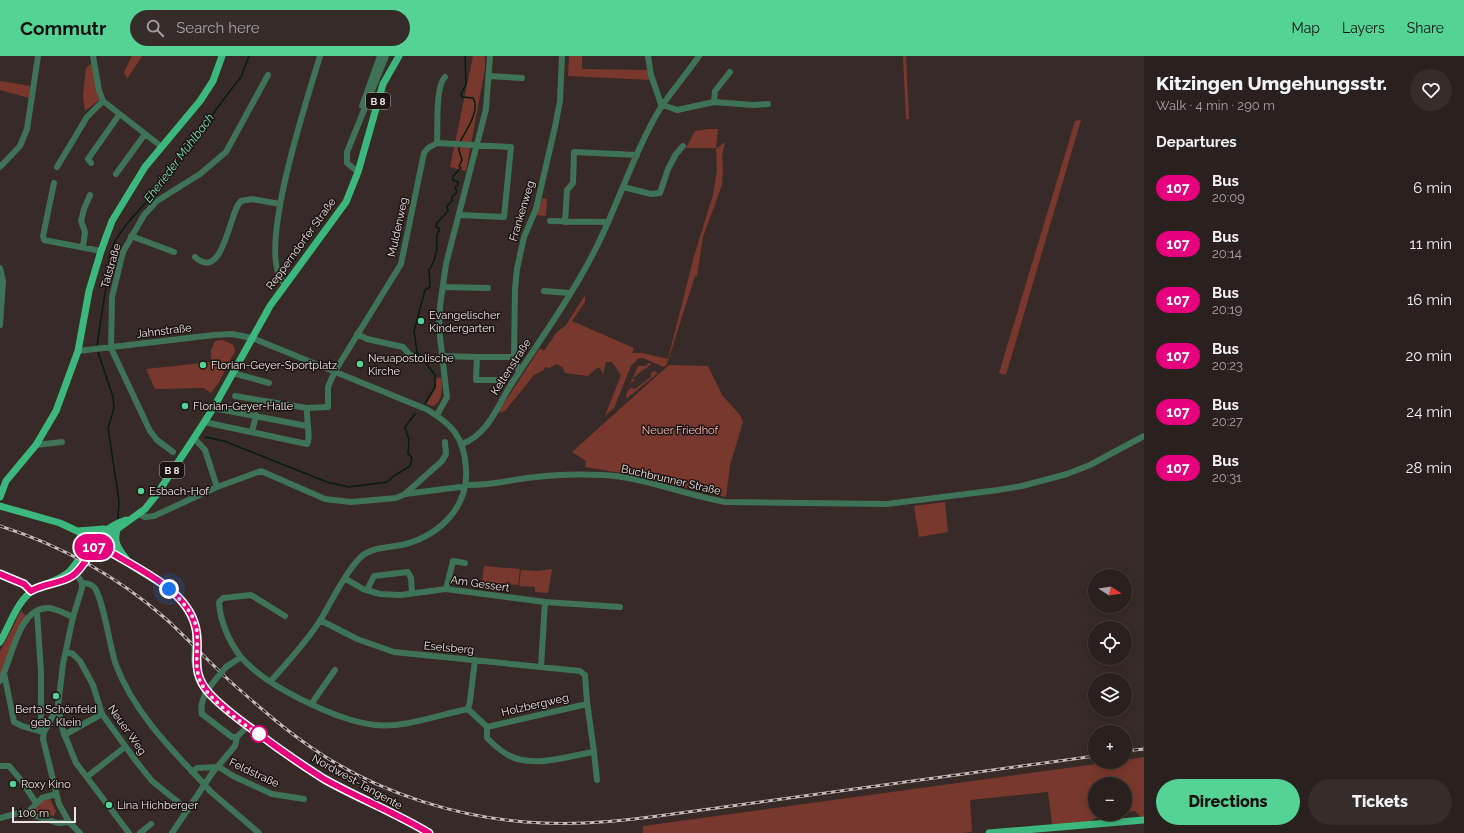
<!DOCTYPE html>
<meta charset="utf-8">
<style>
body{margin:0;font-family:Raleway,sans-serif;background:#362d2a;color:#f1f3f6;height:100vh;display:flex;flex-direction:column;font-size:15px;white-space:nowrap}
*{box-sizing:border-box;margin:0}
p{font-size:13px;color:#a5a3a4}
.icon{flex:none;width:22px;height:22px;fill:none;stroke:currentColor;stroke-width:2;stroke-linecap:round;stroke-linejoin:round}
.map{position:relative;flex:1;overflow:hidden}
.panel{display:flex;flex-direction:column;background:#2a201d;width:320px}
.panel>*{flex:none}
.badge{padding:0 8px;border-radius:13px;font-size:14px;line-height:26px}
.needle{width:26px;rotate:102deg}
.buttons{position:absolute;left:1088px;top:513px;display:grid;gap:8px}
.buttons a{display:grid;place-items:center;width:44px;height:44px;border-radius:50%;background:#2a201d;box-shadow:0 2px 10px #0003,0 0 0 1px #463e3b;font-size:20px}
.scale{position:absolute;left:12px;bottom:10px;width:64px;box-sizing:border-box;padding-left:4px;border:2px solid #ede4e2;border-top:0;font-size:11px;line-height:14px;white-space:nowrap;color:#ede4e2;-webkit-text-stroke:3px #1b1413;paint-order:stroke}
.you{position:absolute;width:20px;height:20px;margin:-10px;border:3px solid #fff;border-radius:50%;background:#1a73e8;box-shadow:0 0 0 6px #1a73e833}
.map>.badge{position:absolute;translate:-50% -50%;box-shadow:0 0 0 2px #fff}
h2{padding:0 12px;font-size:15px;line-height:36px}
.round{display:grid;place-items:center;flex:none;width:42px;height:42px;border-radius:21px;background:#362d2a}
.head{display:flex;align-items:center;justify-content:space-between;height:68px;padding:0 12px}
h1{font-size:19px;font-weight:800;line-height:30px}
.button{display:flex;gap:8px;margin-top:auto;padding:8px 12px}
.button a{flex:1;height:46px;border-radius:24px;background:#54d395;color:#111;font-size:16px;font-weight:800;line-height:46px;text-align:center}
.button a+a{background:#362d2a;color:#f1f3f6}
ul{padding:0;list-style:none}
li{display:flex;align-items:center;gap:12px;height:56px;padding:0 12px}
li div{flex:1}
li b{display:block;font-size:15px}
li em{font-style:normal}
li .badge{min-width:44px;font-weight:700;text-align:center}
header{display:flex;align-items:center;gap:24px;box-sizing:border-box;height:56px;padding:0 20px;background:#54d395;color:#111}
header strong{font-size:19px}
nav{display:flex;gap:22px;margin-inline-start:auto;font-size:14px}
.search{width:280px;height:36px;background:#362d2a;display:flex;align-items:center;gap:10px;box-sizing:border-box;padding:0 14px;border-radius:22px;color:#a5a3a4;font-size:15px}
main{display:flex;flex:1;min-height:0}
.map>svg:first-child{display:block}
.green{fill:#79382d}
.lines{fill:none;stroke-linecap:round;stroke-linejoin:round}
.stream{stroke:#041d11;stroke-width:1.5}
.minor{stroke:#3e7357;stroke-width:6}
.major{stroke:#3cb77e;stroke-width:7}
.rail-casing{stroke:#c5bab8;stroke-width:3}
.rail{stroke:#1b1413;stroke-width:1.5;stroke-dasharray:4.5;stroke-linecap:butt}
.minor-bridge{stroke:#3e7357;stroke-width:6}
.line-casing{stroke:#fff;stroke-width:9}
.line{stroke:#e6007e;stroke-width:6}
.walk{stroke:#ede4e2;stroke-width:4;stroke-dasharray:0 7.2}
.poi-dot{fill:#54d395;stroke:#1b1413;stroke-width:1.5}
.stop-dot{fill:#fff;stroke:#e6007e;stroke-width:2}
.labels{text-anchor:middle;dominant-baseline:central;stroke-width:3;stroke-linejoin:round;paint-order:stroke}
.shield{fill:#1b1413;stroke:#aea6a4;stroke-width:1}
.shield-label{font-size:10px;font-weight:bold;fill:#ede4e2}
.street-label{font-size:11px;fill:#ede4e2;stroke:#1b1413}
.poi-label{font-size:11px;fill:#ede4e2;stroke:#1b1413;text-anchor:start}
.park-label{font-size:11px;fill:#ffbcb0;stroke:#1b1413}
.water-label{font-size:12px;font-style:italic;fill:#78e7ad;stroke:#1b1413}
</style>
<header>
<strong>Commutr</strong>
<div class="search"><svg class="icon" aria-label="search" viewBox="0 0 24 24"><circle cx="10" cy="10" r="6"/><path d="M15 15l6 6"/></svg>Search here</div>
<nav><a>Map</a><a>Layers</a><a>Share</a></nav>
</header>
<main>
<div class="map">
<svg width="1144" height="777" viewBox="0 0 1144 777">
<rect width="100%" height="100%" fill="#382a27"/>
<!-- green -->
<path class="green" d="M132 0H142L127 23 124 16Z
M473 0H485V13L466 115 450 111Z
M569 0H582V13L647 14 652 24 568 20Z
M903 0H906L909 63H906Z
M92 7 99 44 85 55 83 40 86 12Z
M0 25 30 30 29 42 0 34Z
M1081 64 1006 319 999 317 1075 65Z
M709 73H718L716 92H686L695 75Z
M725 86 722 100 723 113 722 129 703 181 697 220H695L667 308 664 311 643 302H639L631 310 614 352 605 360 621 319 612 306H606L603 318 600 312H597L588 320 565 317 562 311 557 308 549 312 545 311 544 314 534 319 505 355 500 357 499 355 540 292 544 295 556 277 566 269 585 239V246L572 265 634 292 632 297H642L668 303 694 200 713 139 717 114 716 93Z
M542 142 547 143 546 160 536 159Z
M222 284C229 287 235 287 235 295L219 326 211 337 204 332 155 333 146 313 211 306V294L215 285Z
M649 307 651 308 647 311 648 312 644 313 632 323 635 324 630 328 638 310H645Z
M669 309 708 310 722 339 740 359 743 366 730 409 726 441 633 419 585 411 586 405 572 396Z
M654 315 658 317 626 343 627 336 631 332 635 333 651 321V317Z
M436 322H442C442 332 443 345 433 350L426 348 436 332Z
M945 446 948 476 919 481 914 450Z
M484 510 520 513 518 529 482 526Z
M552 513 548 537 535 536V531L519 530 521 514 537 515Z
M21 555 27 561 0 619V596Z
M1144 701V761H1141L1135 755 1125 756V728H1095V758H1103L1087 767 1052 768 1048 736 970 744 972 776 961 777H643V770L1111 706H1125V704Z
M50 743 56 755 54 760 34 755 42 745Z"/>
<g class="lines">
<!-- stream -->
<path class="stream" d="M460 86C465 76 481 54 473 42L462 41 461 38 466 28 465 0
M109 203C113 176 142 153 159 132 187 95 212 57 241 21L249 0
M97 289 109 212
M98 296 113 341 114 352 108 372 119 445 118 462
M425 348 435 331V319L417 296 414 275 425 234 430 231 429 214C433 209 437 197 437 191 437 186 435 180 439 175V172L436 171 437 167 448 155 447 150 452 145V141L457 136 455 131 458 129V126L453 124V120L461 112 459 110 462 104 459 94V90
M205 381 224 385 327 426 349 431 387 426 394 420 410 410 412 402 408 397 409 384 405 371 415 358"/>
<!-- minor -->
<path class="minor" d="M93 0 99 34 103 45 162 91
M648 0 651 19 662 51
M489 20 522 22
M714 46 715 35 730 16
M663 49 677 54 714 46 753 49 768 48
M362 50 380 0
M437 87 511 91 504 161 459 159
M91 107 88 103 119 59
M0 111 20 90 27 73 38 0
M57 111 87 61 103 45
M358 116 347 107V96L386 0
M116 118 145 78
M54 127 43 180 44 184 101 195
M623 131 651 138 660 137 668 113 676 98 683 90
M550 165 608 166
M565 166 567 134 573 127 574 96 637 99
M131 180 174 196
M83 191 85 176 81 165 84 153 90 139
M195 201C224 227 229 155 241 145L252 143 280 148
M0 212 3 225 0 269
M285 228C253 202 309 38 320 0
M443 231 488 232
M544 235 570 237
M357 278 367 283 403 291 409 298 416 302
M78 295 214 279 232 278 252 282 426 353C452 368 464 381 466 412 469 450 441 478 406 488 390 492 369 490 358 504 343 520 332 545 321 563 307 586 288 605 271 625
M442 300 477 301 476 324H497
M477 301H514
M519 316 514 301 515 233 517 213 524 181 536 153 555 71 560 45 562 0
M233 317 269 327
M235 340 307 352 328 351V331L335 315 401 208 424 97 428 92 437 87C438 72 435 31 445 21
M214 351 218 353 307 370
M437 359 447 341 439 272 440 250 446 208 486 53 490 0
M204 366 307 388C311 383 306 360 307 352
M252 376 256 359
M194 382 205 394 217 431
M462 388C489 378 497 350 512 327 542 281 574 237 598 188 620 143 635 94 661 51 673 34 687 17 699 0
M36 389 62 386
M173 396 157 384 150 375 111 292 112 241 123 196 144 159 157 145 200 118 226 96 268 19
M466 429C490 430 513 423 536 421 558 418 581 418 603 419 644 421 684 439 725 446L887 448 998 434 1022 430 1067 418 1090 409 1144 380
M405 438 460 431
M139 458 145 461 154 460 217 431 261 415 325 443 351 446 396 442 405 438 442 405 446 398 445 386
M76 517 82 527V532L73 561 63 608 58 650 44 676 43 683 59 748 69 766 80 777
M0 518 24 528 31 535
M346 523 363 533 380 538 401 539 446 533 545 546 620 551
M82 527C86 527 90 528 93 530 103 538 110 594 116 609 134 656 170 692 203 727
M446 533 453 505 465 507
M367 534 374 520 408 516 411 522 412 537
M37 556 41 616V675
M285 560 251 539 223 542 219 546C220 565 229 586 241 601 265 630 338 665 375 669 405 672 438 659 468 653L487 671
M320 564 357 583 394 596 580 615 585 619 587 646 594 696C567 700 534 713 508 699 501 695 493 688 487 682V671
M66 596 73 598 80 605 93 629 102 658 136 705 152 725 188 754
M226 611 241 601
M541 611 545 546
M4 617 14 666 22 670 43 676
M0 625C12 605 18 550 49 552 57 553 66 558 73 561
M312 647 335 614
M58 650 63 675 76 707 129 777
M468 653 470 645 475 604
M202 658 232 681H237
M487 671 587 648
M64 679 102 658
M594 696 597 724
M0 710H9L21 724 36 747
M192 716 197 712 219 711 233 720 272 738 304 743
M88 720 125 691
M210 735 259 777
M27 757 42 742 56 738
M0 762 22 756 58 767 69 766
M140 777 151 768
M172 777 213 716 235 690 237 681 248 670"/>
<!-- major -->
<path class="major" d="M0 441 6 425 36 389 56 355 78 295 89 235 101 195 112 165 145 111 200 45 213 25 222 0
M0 450 60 467 77 475 169 533 183 546 193 563 196 570 195 605 198 619 204 632 215 644 248 670 324 723 429 777
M117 474C113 487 119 493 127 504
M77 475 104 473
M54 526 68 523 76 517 98 487 145 453 157 438 194 382 214 351 270 250 346 146 358 116 383 28 399 0
M0 586C10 569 17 544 35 533 47 526 60 525 70 515 74 510 78 505 81 500 93 483 106 471 126 464
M989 777 1144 764"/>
<!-- rail casing -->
<g class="rail-casing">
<path id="rail" d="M0 470C62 490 117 520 166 563 189 584 209 606 232 627 258 650 284 673 312 692 379 738 463 764 543 767 587 769 630 764 673 758L1095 700
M1125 695 1144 693"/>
</g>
<!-- rail -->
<use href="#rail" class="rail"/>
<!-- minor-bridge -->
<path class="minor-bridge" d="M202 658C198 640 215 625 226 611
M203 727 210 735"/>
</g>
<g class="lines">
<!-- line casing -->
<g class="line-casing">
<path id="line" d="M0 518 24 528 31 535C44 527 60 528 72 520 83 513 89 497 98 488 129 510 184 529 195 569 203 596 187 613 210 638 224 653 242 666 259 678 280 694 302 709 324 723 358 742 396 757 429 777"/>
</g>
<!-- line -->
<use href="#line" class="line"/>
<!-- walk -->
<path class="walk" d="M169 533C180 543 192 555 196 570 200 588 193 606 200 625 208 643 242 668 259 678"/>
</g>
<!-- markers -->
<g class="poi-dot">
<circle cx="421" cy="265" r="4"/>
<circle cx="360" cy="308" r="4"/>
<circle cx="203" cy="309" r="4"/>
<circle cx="185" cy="350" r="4"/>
<circle cx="141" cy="435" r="4"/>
<circle cx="56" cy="640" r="4"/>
<circle cx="13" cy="728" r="4"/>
<circle cx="109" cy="749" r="4"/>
</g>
<circle class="stop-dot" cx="259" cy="678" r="8"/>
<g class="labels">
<!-- shield labels -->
<g class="shield">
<rect x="366" y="37" width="24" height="16" rx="3"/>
<rect x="160" y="406" width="24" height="16" rx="3"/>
</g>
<g class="shield-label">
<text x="378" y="45">B 8</text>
<text x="172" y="414">B 8</text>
</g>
<!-- street labels -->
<g class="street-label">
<text transform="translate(522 155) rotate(-73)">Frankenweg</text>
<text transform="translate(398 171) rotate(-78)">Muldenweg</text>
<text transform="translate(301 188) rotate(-54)">Repperndorfer Straße</text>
<text transform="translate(111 210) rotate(-74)">Talstraße</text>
<text transform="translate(164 275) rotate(-7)">Jahnstraße</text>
<text transform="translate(511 311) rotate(-57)">Keltenstraße</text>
<text transform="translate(671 424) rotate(13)">Buchbrunner Straße</text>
<text transform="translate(480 528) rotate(8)">Am Gessert</text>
<text transform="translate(449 592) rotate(5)">Eselsberg</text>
<text transform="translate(535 649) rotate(-13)">Holzbergweg</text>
<text transform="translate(127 674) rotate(55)">Neuer Weg</text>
<text transform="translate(254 717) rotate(25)">Feldstraße</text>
<text transform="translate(357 726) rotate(29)">Nordwest-Tangente</text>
</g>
<!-- poi labels -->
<g class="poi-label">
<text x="429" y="259">Evangelischer<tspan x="429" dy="13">Kindergarten</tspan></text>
<text x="368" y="302">Neuapostolische<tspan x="368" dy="13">Kirche</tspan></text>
<text x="211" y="309">Florian-Geyer-Sportplatz</text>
<text x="193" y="350">Florian-Geyer-Halle</text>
<text x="149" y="435">Esbach-Hof</text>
<text x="56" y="653" text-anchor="middle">Berta Schönfeld<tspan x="56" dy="13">geb. Klein</tspan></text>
<text x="21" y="728">Roxy Kino</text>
<text x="117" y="749">Lina Hichberger</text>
</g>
<!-- park labels -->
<g class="park-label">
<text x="680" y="374">Neuer Friedhof</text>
</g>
<!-- water labels -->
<g class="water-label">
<text transform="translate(179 102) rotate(-53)">Eherieder Mühlbach</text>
</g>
</g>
</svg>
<div class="buttons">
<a><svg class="needle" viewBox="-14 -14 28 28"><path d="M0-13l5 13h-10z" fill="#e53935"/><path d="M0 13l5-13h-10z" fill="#a5a3a4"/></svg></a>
<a><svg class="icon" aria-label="locate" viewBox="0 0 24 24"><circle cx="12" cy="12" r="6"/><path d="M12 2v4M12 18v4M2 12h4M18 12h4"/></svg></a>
<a><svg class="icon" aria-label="layers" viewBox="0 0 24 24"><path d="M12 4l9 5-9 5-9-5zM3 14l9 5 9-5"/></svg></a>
<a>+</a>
<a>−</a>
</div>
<div class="scale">100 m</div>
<div class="you" style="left:169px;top:533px"></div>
<b class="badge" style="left:94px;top:491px;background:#e6007e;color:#fff">107</b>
</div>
<section class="panel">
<div class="head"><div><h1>Kitzingen Umgehungsstr.</h1><p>Walk · 4 min · 290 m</p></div><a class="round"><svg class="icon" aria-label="heart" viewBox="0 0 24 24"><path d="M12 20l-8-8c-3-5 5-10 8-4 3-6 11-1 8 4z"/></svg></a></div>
<h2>Departures</h2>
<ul>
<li><span class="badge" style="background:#e6007e;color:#fff">107</span><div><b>Bus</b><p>20:09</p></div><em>6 min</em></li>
<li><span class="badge" style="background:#e6007e;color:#fff">107</span><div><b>Bus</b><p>20:14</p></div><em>11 min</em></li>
<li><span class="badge" style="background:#e6007e;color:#fff">107</span><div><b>Bus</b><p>20:19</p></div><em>16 min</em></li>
<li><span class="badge" style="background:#e6007e;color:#fff">107</span><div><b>Bus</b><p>20:23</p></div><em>20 min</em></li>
<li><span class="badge" style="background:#e6007e;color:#fff">107</span><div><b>Bus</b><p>20:27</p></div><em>24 min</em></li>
<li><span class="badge" style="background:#e6007e;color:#fff">107</span><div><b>Bus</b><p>20:31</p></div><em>28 min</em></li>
</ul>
<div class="button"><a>Directions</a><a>Tickets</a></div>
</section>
</main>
